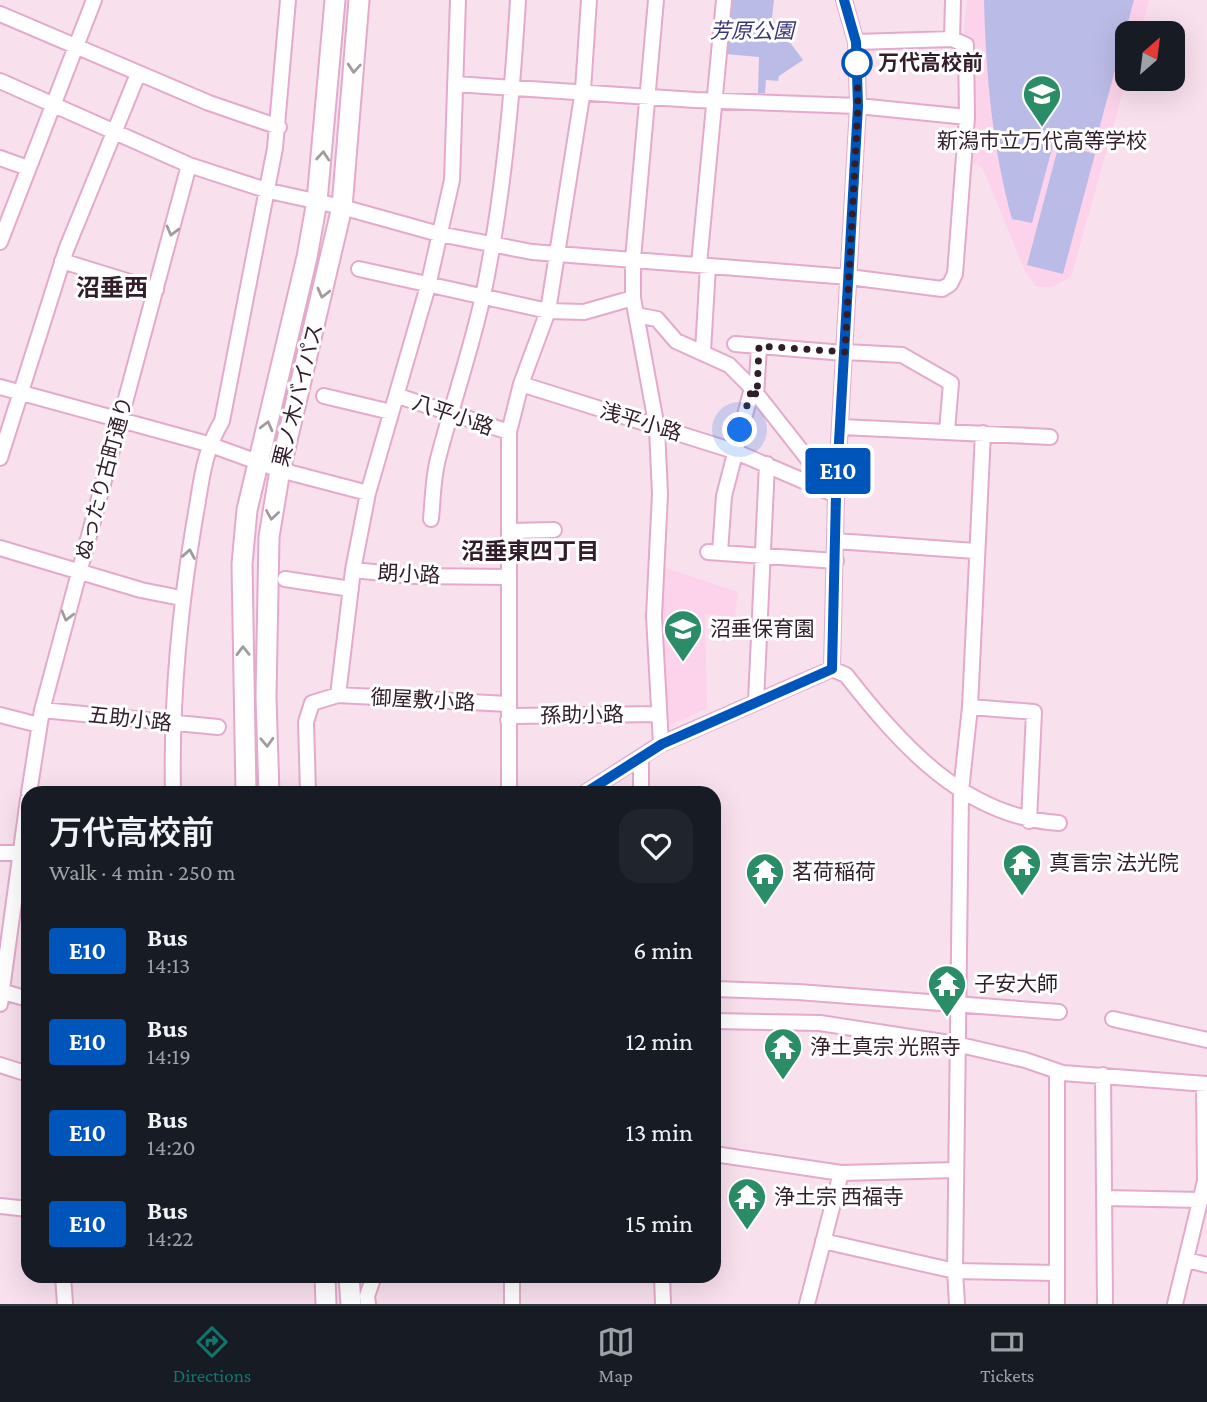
<!DOCTYPE html>
<meta charset="utf-8">
<style>
body{margin:0;font-family:"Crimson Pro","Noto Sans JP",serif;background:#20242c;color:#f1f3f6;height:100vh;display:flex;flex-direction:column;font-size:26px;white-space:nowrap}
*{box-sizing:border-box;margin:0}
p{font-size:23px;color:#9ea1a6}
.icon{flex:none;width:38px;height:38px;fill:none;stroke:currentColor;stroke-width:2;stroke-linecap:round;stroke-linejoin:round}
.map{position:relative;flex:1;overflow:hidden}
.panel{position:absolute;left:21px;top:786px;width:700px;height:497px;display:flex;flex-direction:column;background:#171b24;border-radius:21px;box-shadow:0 7px 28px #0002}
.panel>*{flex:none}
.badge{padding:0 14px;border-radius:5px;font-size:24px;line-height:46px}
.needle{width:46px;rotate:28deg}
.tools{position:absolute;left:1115px;top:21px;display:grid;gap:14px}
.tools a{display:grid;place-items:center;width:70px;height:70px;border-radius:14px;background:#171b24;box-shadow:0 7px 28px #0002;font-size:35px}
.you{position:absolute;width:35px;height:35px;margin:-18px;border:5px solid #fff;border-radius:50%;background:#1a73e8;box-shadow:0 0 0 10px #1a73e833}
.map>.badge{position:absolute;translate:-50% -50%;box-shadow:0 0 0 4px #fff}
.round{display:grid;place-items:center;flex:none;width:74px;height:74px;border-radius:21px;background:#20242c}
.headline{display:flex;align-items:center;justify-content:space-between;height:119px;padding:0 28px}
h1{font-size:33px;font-weight:600;line-height:52px}
ul{padding:0;list-style:none}
li{display:flex;align-items:center;gap:21px;height:91px;padding:0 28px}
li div{flex:1}
li b{display:block;font-size:26px}
li em{font-style:normal}
li .badge{min-width:77px;font-weight:700;text-align:center}
.tab-bar{display:flex;justify-content:space-around;align-items:center;height:98px;border-top:2px solid #363941;background:#171b24;font-size:19px;color:#9ea1a6}
.tab-bar a{display:grid;justify-items:center;gap:4px}
.tab-bar .current{color:#0f766e}
.map>svg:first-child{display:block}
.built{fill:#fcd3ea}
.green{fill:#babce7}
.lines{fill:none;stroke-linecap:round;stroke-linejoin:round}
.minor-casing{stroke:#e3aacb;stroke-width:18}
.major-casing{stroke:#e3aacb;stroke-width:23}
.minor{stroke:#fff;stroke-width:14}
.major{stroke:#fff;stroke-width:19}
.oneway{stroke:#a3999f}
.line-casing{stroke:#fff;stroke-width:16}
.line{stroke:#05b;stroke-width:10}
.walk{stroke:#321d2a;stroke-width:7;stroke-dasharray:0 12.6}
.stop-dot{fill:#fff;stroke:#05b;stroke-width:3.5}
.labels{text-anchor:middle;dominant-baseline:central;stroke-width:6;stroke-linejoin:round;paint-order:stroke}
.park-label{font-size:21px;font-style:italic;fill:#3a3478;stroke:#fff}
.stop-label{font-size:21px;font-weight:bold;fill:#321d2a;stroke:#fff;text-anchor:start}
.poi-label{font-size:21px;fill:#321d2a;stroke:#fff;text-anchor:start}
.street-label{font-size:21px;fill:#321d2a;stroke:#fff}
.neighbourhood-label{font-size:23px;font-weight:bold;fill:#321d2a;stroke:#fff}
.quarter-label{font-size:24px;font-weight:bold;fill:#321d2a;stroke:#fff}
</style>
<div class="map">
<svg width="1207" height="1304" viewBox="0 0 1207 1304">
<rect width="100%" height="100%" fill="#f8e0ed"/>
<!-- built -->
<path class="built" d="M967 0H1149L1140 33H1127V78L1071 277 1052 287H1037L1026 273 982 167 968 160 975 96 971 43 964 34Z
M663 567 738 592 735 617 705 614 707 708 663 728 658 618Z"/>
<!-- green -->
<path class="green" d="M729 0H774L772 18 803 60 779 76 778 81 766 80 765 93H758L759 57 725 54Z
M984 0H1134L1095 144 1056 134 1032 223 1012 219C992 146 986 75 984 0Z
M1059 144 1095 154 1063 274 1027 265Z"/>
<g class="lines">
<!-- minor casing -->
<g class="minor-casing">
<path id="minor" d="M656 0 633 259V298L657 428 660 494 654 616 661 744
M0 14 209 103 279 127
M952 39 953 0
M0 81 189 165 269 191 342 207 439 234 532 252 849 277 942 289 950 284 955 274 967 117 966 45 952 39 856 42
M455 84 695 100 858 106 967 117
M0 158 28 168
M0 242 94 0
M62 261 156 290
M699 264 724 0
M359 269 548 311 584 312 633 298
M636 315 657 319 676 341 729 365 752 388 833 491
M735 344 844 353
M703 351 708 266
M845 352 902 355 951 383 947 431
M521 384 734 451 836 495
M0 387 208 444 280 470 368 493
M324 396 391 412
M398 396 509 432
M756 396 759 346
M842 427 1050 437
M0 458 66 250 138 74
M431 519C433 498 433 475 439 455 453 402 471 350 483 296 503 199 512 99 518 0
M509 531 554 530
M836 541 975 551
M0 548 141 590 181 598
M708 552 836 561
M720 552 724 496 752 388
M353 570 414 576 508 577
M285 579 351 589
M832 669 846 675C901 745 964 817 1059 823
M338 695 353 570 368 493 428 286 452 180 458 0
M756 701 767 464
M970 707 1034 712 1029 821
M42 710 218 727
M0 715 39 725
M508 720 512 716 658 714
M29 793 42 710 189 165
M173 793C171 702 179 614 194 524 201 487 202 454 222 421L275 148 288 0
M308 793 306 722 312 703 338 695 508 704
M509 793V432L521 384 548 311 583 90 589 0
M585 793 661 744 832 669 836 495 858 106 856 42 844 0
M641 793V757
M0 853H28
M714 989 798 992 1059 1012
M4 992 28 999
M0 1004 28 799
M1113 1019 1207 1040
M714 1021 820 1023 956 1044 1025 1060 1063 1073 1207 1084
M0 1065 28 1074
M1057 1071V1273
M1103 1075 1105 1304
M714 1154 841 1173
M1106 1198 1201 1200
M0 1206 28 1209
M823 1241 955 1271 1057 1273V1304
M1187 1260 1207 1265
M63 1276 65 1304
M512 1276V1304
M662 1276 663 1304
M368 1304 367 1296 374 1276
M807 1304 841 1173 956 1170
M957 1304 955 1271 961 791 970 707 983 433
M1175 1304 1205 1181 1204 1084"/>
</g>
<!-- major casing -->
<g class="major-casing">
<path id="major" d="M246 793 242 564 247 510 307 257 317 201 335 0
M269 793 266 697 269 537 280 470 342 207 359 0
M325 1276 326 1304
M349 1276 351 1304"/>
</g>
<!-- minor -->
<use href="#minor" class="minor"/>
<!-- major -->
<use href="#major" class="major"/>
</g>
<!-- one-way arrows -->
<defs><path id="oneway-chevron" d="M-2-3.5L2.5 0L-2 3.5" fill="none" stroke-width="1.6" stroke-linecap="round" stroke-linejoin="round" transform="scale(1.75)"/></defs>
<g class="oneway">
<use href="#oneway-chevron" transform="translate(354 68) rotate(94)"/>
<use href="#oneway-chevron" transform="translate(323 156) rotate(-85)"/>
<use href="#oneway-chevron" transform="translate(172 231) rotate(105)"/>
<use href="#oneway-chevron" transform="translate(323 293) rotate(104)"/>
<use href="#oneway-chevron" transform="translate(267 426) rotate(-76)"/>
<use href="#oneway-chevron" transform="translate(272 515) rotate(99)"/>
<use href="#oneway-chevron" transform="translate(189 554) rotate(-80)"/>
<use href="#oneway-chevron" transform="translate(67 616) rotate(105)"/>
<use href="#oneway-chevron" transform="translate(243 651) rotate(-91)"/>
<use href="#oneway-chevron" transform="translate(267 742) rotate(88)"/>
</g>
<g class="lines">
<!-- line casing -->
<g class="line-casing">
<path id="line" d="M585 793 662 744 832 669 836 495 858 106 856 42 844 0"/>
</g>
<!-- line -->
<use href="#line" class="line"/>
<!-- walk -->
<path class="walk" d="M740 430 752 388 757 396 759 346 845 352 858 106 857 63"/>
</g>
<!-- icons -->
<defs>
<g id="school-pin" transform="scale(2.0125)"><path d="M0 17L-7.5 6A9.5 9.5 0 1 1 7.5 6Z" fill="#2b8d67" stroke="#fff"/><path d="M0-5L7-2L0 1L-7-2ZM-4 1L0 2.5L4 1V4Q0 6-4 4Z" fill="#fff"/></g>
<g id="temple-pin" transform="scale(2.0125)"><path d="M0 17L-7.5 6A9.5 9.5 0 1 1 7.5 6Z" fill="#2b8d67" stroke="#fff"/><path d="M0-6L5-2H3V0L6.5 2.5H4V6H1.5V3h-3V6H-4V2.5H-6.5L-3 0V-2H-5Z" fill="#fff"/></g>
</defs>
<g fill-rule="evenodd">
<use href="#school-pin" x="1042" y="94"/>
<use href="#school-pin" x="683" y="629"/>
<use href="#temple-pin" x="1022" y="863"/>
<use href="#temple-pin" x="765" y="872"/>
<use href="#temple-pin" x="947" y="984"/>
<use href="#temple-pin" x="783" y="1047"/>
<use href="#temple-pin" x="747" y="1197"/>
</g>
<!-- markers -->
<circle class="stop-dot" cx="857" cy="63" r="14"/>
<g class="labels">
<!-- park labels -->
<g class="park-label">
<text x="752" y="31">芳原公園</text>
</g>
<!-- stop labels -->
<g class="stop-label">
<text x="878" y="63">万代高校前</text>
</g>
<!-- poi labels -->
<g class="poi-label">
<text x="1042" y="141" text-anchor="middle">新潟市立万代高等学校</text>
<text x="710" y="629">沼垂保育園</text>
<text x="1049" y="863">真言宗 法光院</text>
<text x="792" y="872">茗荷稲荷</text>
<text x="974" y="984">子安大師</text>
<text x="810" y="1047">浄土真宗 光照寺</text>
<text x="774" y="1197">浄土宗 西福寺</text>
</g>
<!-- street labels -->
<g class="street-label">
<text transform="translate(298 395) rotate(-76)">栗ノ木バイパス</text>
<text transform="translate(453 415) rotate(19)">八平小路</text>
<text transform="translate(641 422) rotate(17)">浅平小路</text>
<text transform="translate(104 478) rotate(-75)">ぬったり古町通り</text>
<text transform="translate(409 574) rotate(3)">朗小路</text>
<text transform="translate(423 700) rotate(3)">御屋敷小路</text>
<text transform="translate(582 715) rotate(-1)">孫助小路</text>
<text transform="translate(130 719) rotate(6)">五助小路</text>
</g>
<!-- neighbourhood labels -->
<g class="neighbourhood-label">
<text x="530" y="551">沼垂東四丁目</text>
</g>
<!-- quarter labels -->
<g class="quarter-label">
<text x="112" y="287">沼垂西</text>
</g>
</g>
</svg>
<div class="tools">
<a><svg class="needle" viewBox="-14 -14 28 28"><path d="M0-13l5 13h-10z" fill="#e53935"/><path d="M0 13l5-13h-10z" fill="#9ea1a6"/></svg></a>
</div>
<div class="you" style="left:740px;top:430px"></div>
<b class="badge" style="left:838px;top:471px;background:#05b;color:#fff">E10</b>
<section class="panel">
<div class="headline"><div><h1>万代高校前</h1><p>Walk · 4 min · 250 m</p></div><a class="round"><svg class="icon" aria-label="heart" viewBox="0 0 24 24"><path d="M12 20l-8-8c-3-5 5-10 8-4 3-6 11-1 8 4z"/></svg></a></div>
<ul>
<li><span class="badge" style="background:#05b;color:#fff">E10</span><div><b>Bus</b><p>14:13</p></div><em>6 min</em></li>
<li><span class="badge" style="background:#05b;color:#fff">E10</span><div><b>Bus</b><p>14:19</p></div><em>12 min</em></li>
<li><span class="badge" style="background:#05b;color:#fff">E10</span><div><b>Bus</b><p>14:20</p></div><em>13 min</em></li>
<li><span class="badge" style="background:#05b;color:#fff">E10</span><div><b>Bus</b><p>14:22</p></div><em>15 min</em></li>
</ul>
</section>
</div>
<nav class="tab-bar">
<a class="current"><svg class="icon" aria-label="directions" viewBox="0 0 24 24"><path d="M12 3l9 9-9 9-9-9zM9 14v-3h6M13 9l2 2-2 2"/></svg>Directions</a>
<a><svg class="icon" aria-label="map" viewBox="0 0 24 24"><path d="M3 6l6-2 6 2 6-2v14l-6 2-6-2-6 2zM9 4v14M15 6v14"/></svg>Map</a>
<a><svg class="icon" aria-label="tickets" viewBox="0 0 24 24"><path d="M3 7h18v10H3zM15 7v10"/></svg>Tickets</a>
</nav>
